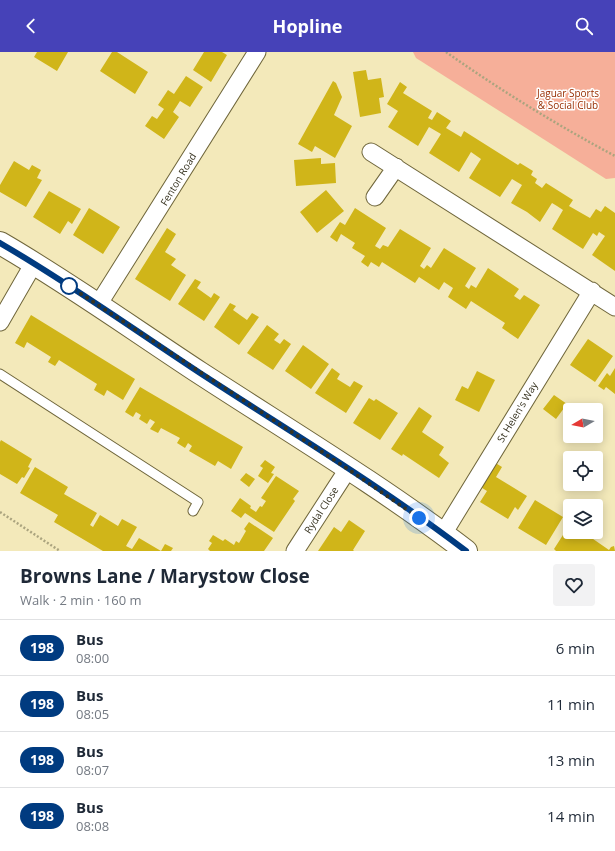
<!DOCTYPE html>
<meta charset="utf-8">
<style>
body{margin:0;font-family:"Open Sans",sans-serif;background:#f2f2f3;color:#1f2937;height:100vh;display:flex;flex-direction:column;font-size:15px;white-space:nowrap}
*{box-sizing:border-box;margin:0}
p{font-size:13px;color:#747a83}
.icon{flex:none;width:22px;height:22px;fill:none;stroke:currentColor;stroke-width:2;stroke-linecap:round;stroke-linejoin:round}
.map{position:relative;height:499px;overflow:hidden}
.panel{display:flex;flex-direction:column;background:#fff;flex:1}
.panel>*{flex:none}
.badge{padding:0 8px;border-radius:13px;font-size:14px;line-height:26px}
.needle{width:26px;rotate:260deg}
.fabs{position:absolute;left:563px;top:351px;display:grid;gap:8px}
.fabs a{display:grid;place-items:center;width:40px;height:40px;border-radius:4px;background:#fff;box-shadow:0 2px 10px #0003;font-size:20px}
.you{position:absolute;width:20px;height:20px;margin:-10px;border:3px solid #fff;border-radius:50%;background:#1a73e8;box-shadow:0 0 0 6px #1a73e833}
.map>.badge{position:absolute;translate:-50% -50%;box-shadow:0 0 0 2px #fff}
.round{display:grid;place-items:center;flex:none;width:42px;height:42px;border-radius:4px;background:#f2f2f3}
.head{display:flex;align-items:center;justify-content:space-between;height:68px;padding:0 20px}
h1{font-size:19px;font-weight:700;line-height:30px}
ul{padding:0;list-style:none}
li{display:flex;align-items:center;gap:12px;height:56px;padding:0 20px;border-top:1px solid #e0e1e3}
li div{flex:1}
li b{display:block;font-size:15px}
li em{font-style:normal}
li .badge{min-width:44px;font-weight:700;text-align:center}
header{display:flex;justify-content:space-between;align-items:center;height:52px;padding:0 20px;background:#4642b8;color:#fff;font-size:18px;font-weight:700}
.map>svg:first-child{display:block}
.green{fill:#f6af99}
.building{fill:#d0b519}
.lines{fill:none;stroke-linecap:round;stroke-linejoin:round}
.service-casing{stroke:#6f663b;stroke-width:11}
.minor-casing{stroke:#6f663b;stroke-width:19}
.tertiary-casing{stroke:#6f663b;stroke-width:24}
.path{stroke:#aba47f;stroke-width:2.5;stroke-dasharray:2 2;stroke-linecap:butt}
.service{stroke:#fff;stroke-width:9}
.minor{stroke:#fff;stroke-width:17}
.tertiary{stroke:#fff;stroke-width:22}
.line-casing{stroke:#fff;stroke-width:9}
.line{stroke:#003b80;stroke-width:6}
.walk{stroke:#373320;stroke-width:4;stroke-dasharray:0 7.2}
.stop-dot{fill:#fff;stroke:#003b80;stroke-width:2}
.labels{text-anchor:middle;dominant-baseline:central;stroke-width:3;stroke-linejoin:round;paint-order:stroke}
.park-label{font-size:10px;fill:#972d01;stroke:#fff}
.street-label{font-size:10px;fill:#373320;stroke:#fff}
</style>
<header><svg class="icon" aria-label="back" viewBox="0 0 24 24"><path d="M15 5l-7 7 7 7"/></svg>Hopline<svg class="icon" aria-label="search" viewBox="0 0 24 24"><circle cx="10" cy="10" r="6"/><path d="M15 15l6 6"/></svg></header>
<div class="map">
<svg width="615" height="499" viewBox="0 0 615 499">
<rect width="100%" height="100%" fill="#f3e9ba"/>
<!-- green -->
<path class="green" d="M413 0H615V126L606 127 416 6Z"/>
<!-- building -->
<path class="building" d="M37 0H68L57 19 34 5Z
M112 0H117L148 20 135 42 100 19Z
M204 0H222L227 3 211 30 193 18Z
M366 18 368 28 381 26 384 45 379 46 381 61 360 65 353 20Z
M186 24 203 35 190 55 180 49 173 60 179 65 164 87 145 74 152 64 157 67 164 57 158 53 168 38 174 42Z
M333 29 336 31 342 45 334 63 352 74 335 106 315 94 312 100 298 92Z
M400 30 407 35 403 41 432 59 428 66 432 68 437 60 451 69 446 76 461 85 464 79 518 113 520 111 533 119 531 123 537 127 535 131 542 136 546 131 573 148 569 154 590 166 596 157 601 160 605 154 615 161V219L592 203 605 184 599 180 597 184 593 181 583 197 552 177 563 158 557 154 552 151 540 170 527 160 511 151 522 133 512 127 500 145 469 126 481 107 471 100 459 120 429 101 441 82 429 75 418 94 388 75 398 59 387 52Z
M321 106V112L335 111 336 131 296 134 294 108Z
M14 109 29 118 32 113 41 118 37 126 42 128 26 155 0 140V133Z
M326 138 344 159 317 181 300 160Z
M49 139 81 157 72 172 68 169 60 182 33 165Z
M89 156 120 175 103 202 73 183Z
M355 156 386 176 375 194 380 197 383 193 388 195 400 177 431 196 420 214 424 217 427 213 431 216 444 196 476 216 465 234 469 237 471 233 476 236 488 216 519 237 514 244 520 248 524 243 540 253 518 287 502 276 505 271 471 249 466 257 448 245 453 236 444 230 439 238 419 225 415 231 382 210 379 215 371 210 368 215 361 210 365 204 352 196 355 191 341 182 337 190 330 185 340 170 345 173Z
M167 176 176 182 165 200 176 207 171 213 186 223 170 249 135 227Z
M195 227 201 230 197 236 211 246 214 241 220 245 204 269 178 252Z
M230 251 236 254 233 258 247 268 252 261 259 265 239 293 214 275Z
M31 263 135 327 123 348 107 338 104 344 94 338 97 332 59 308 55 314 48 310 51 305 27 290 24 296 15 291Z
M267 273 279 282 274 288 280 292 284 287 291 292 273 318 247 301Z
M588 287 613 304 595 330 570 313Z
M303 293 329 312 311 337 285 319Z
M332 316 340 322 337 327 350 335 354 329 363 334 346 361 315 341Z
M615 316V342L606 335 604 338 598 334 607 321 610 324Z
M477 319 495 328 479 360 455 348 462 334 468 337Z
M140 335 243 395 231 417 218 409 215 414 189 399 192 394 188 391 185 396 177 391 180 386 161 376 158 381 150 377 155 370 150 367 147 372 139 367 141 363 136 360 133 365 125 360Z
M554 343 567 352 556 367 543 357Z
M369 346 374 349 376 347 398 361 380 388 353 371Z
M419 355 432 364 422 380 444 395 439 403 449 411 439 426 403 402 402 404 391 397Z
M1 388 32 407 28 415 30 416 24 426 22 425 17 432 0 422V390Z
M265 408 275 415 271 421 274 422 268 431 258 424 263 416 260 414Z
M494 410 502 415 496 425 527 444 518 458 515 455 508 467 480 450 487 439 479 434Z
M35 415 68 435 64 442 97 461 90 473 93 475 100 463 118 474 122 467 137 475 126 494 132 497 139 486 161 499 165 492 173 496 171 499H103L54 470 58 463 20 441Z
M246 421 255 427 249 435 240 428Z
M276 424 299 439 293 447 295 449 274 480 245 461 241 466 231 459 240 446 251 454 250 456 256 460 260 454 262 455 266 449 261 446Z
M535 448 563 465 546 493 518 476Z
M349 468 365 479 353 498 354 499H318L334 475 341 480Z
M249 470 273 486 264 499H210L208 497 212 491 209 489 213 483 223 489 225 487 234 493 236 489 239 491 246 479 244 477Z
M570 472V480H583L609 498 611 495 614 494 615 499H556L554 497Z"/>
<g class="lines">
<!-- service casing -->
<g class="service-casing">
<path id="service" d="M0 322 198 450 193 459"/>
</g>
<!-- minor casing -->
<g class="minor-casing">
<path id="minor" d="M371 100 615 255
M375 145 396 115
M98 253 257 0
M0 270 34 211
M443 482 592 239
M295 499 348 417"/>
</g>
<!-- tertiary casing -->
<g class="tertiary-casing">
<path id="tertiary" d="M0 191C69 231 133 277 200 321 289 379 381 434 466 499"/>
</g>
<!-- path -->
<path class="path" d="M446 0C500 38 557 73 615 104
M0 460 60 499"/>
<!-- service -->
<use href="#service" class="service"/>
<!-- minor -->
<use href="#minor" class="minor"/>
<!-- tertiary -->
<use href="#tertiary" class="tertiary"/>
</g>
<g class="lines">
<!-- line casing -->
<g class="line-casing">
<path id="line" d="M0 191C69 231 133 277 200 321 289 379 381 434 466 499"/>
</g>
<!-- line -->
<use href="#line" class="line"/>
<!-- walk -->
<path class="walk" d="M69 234 348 417 419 466"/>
</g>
<!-- markers -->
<circle class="stop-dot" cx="69" cy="234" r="8"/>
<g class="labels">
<!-- park labels -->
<g class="park-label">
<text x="568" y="41">Jaguar Sports<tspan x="568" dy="12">&amp; Social Club</tspan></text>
</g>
<!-- street labels -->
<g class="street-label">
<text transform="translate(178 127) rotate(-59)">Fenton Road</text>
<text transform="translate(517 360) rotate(-59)">St Helen's Way</text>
<text transform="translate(321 458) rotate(-57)">Rydal Close</text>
</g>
</g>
</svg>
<div class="fabs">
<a><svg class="needle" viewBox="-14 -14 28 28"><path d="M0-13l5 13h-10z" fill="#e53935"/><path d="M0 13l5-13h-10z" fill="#747a83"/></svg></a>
<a><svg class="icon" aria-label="locate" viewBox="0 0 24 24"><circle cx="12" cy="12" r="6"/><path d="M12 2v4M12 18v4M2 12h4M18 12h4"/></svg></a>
<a><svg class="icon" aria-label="layers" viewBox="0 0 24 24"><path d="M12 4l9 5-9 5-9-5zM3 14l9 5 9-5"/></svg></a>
</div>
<div class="you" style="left:419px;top:466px"></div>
</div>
<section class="panel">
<div class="head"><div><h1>Browns Lane / Marystow Close</h1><p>Walk · 2 min · 160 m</p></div><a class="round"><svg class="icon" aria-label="heart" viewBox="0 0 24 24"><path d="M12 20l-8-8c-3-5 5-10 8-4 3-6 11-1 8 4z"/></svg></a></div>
<ul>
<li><span class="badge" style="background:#003b80;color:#fff">198</span><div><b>Bus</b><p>08:00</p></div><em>6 min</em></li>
<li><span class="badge" style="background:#003b80;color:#fff">198</span><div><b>Bus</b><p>08:05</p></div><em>11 min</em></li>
<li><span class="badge" style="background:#003b80;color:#fff">198</span><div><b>Bus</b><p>08:07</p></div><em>13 min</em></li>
<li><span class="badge" style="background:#003b80;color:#fff">198</span><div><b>Bus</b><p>08:08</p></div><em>14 min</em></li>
</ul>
</section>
